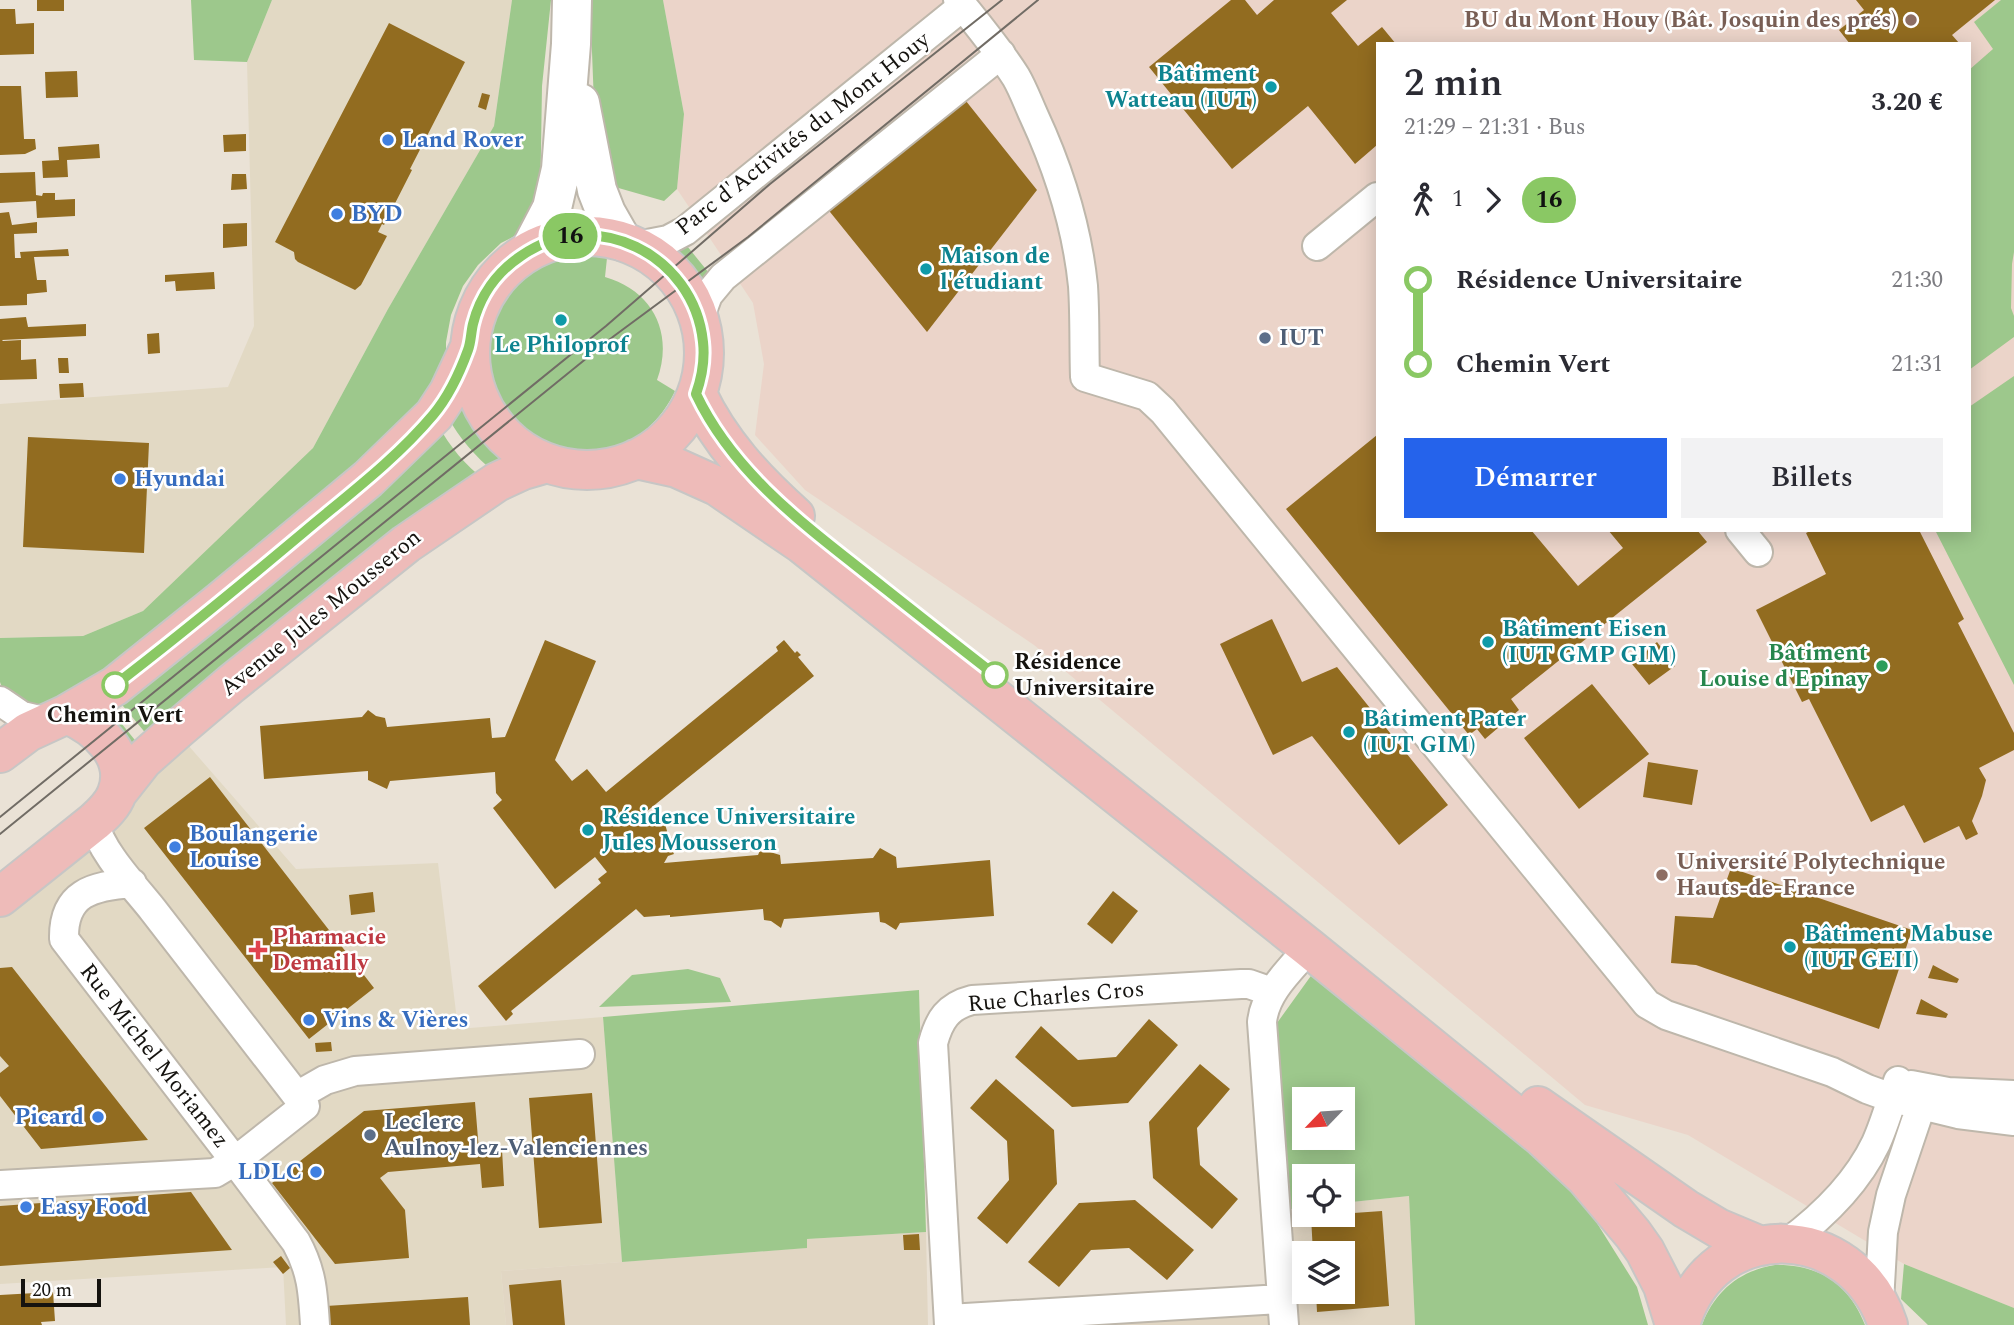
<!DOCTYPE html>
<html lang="fr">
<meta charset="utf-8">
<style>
body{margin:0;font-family:Spectral,serif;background:#f2f2f3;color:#2b2b33;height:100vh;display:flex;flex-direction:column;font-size:26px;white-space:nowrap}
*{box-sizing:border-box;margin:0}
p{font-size:23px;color:#7c7c81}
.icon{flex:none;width:38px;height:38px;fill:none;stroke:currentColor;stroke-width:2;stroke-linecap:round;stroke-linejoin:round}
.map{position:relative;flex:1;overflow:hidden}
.sheet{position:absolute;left:1376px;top:42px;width:595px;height:490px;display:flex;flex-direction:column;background:#fff;border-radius:0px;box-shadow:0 4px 18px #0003}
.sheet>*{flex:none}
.badge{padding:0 14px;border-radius:23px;font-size:24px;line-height:46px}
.needle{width:46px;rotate:245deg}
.controls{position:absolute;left:1292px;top:1087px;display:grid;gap:14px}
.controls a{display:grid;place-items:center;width:63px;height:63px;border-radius:0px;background:#fff;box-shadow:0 4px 18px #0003;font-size:35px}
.scale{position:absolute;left:21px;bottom:18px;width:80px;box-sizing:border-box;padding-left:7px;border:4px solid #15130f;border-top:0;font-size:19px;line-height:24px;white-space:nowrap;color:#15130f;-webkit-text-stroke:5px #fff;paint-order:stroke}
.map>.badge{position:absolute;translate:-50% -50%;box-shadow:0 0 0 4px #fff}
.legs{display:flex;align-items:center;gap:10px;height:77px;padding:0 28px;font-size:23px}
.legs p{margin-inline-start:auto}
.overview{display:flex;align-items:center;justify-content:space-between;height:119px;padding:0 28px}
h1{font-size:38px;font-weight:600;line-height:52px}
.primary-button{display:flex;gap:14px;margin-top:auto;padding:14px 28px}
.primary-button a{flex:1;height:80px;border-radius:0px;background:#2563eb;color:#fff;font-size:28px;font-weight:600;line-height:80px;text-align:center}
.primary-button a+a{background:#f2f2f3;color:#2b2b33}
ul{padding:0 28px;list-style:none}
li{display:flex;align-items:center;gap:24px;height:84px;font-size:26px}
li i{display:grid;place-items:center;width:10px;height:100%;margin:0 9px;background:currentColor}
li i::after{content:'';width:18px;height:18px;margin:-9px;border:5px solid;border-radius:50%;background:#fff}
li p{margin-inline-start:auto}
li:first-child i{background:linear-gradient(#0000 50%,currentColor 0)}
li:last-child i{background:linear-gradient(currentColor 50%,#0000 0)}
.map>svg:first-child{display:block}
.commercial{fill:#e2d9c4}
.built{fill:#e1d6c3;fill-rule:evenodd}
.education{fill:#ebd4c9;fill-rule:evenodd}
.green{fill:#9dc88c;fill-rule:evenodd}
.building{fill:#926c20}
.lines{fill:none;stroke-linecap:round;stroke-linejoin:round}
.street-casing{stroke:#beb7ab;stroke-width:32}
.secondary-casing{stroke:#beb7ab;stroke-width:42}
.primary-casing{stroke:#c7c6c5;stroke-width:42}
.street{stroke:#fff;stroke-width:28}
.secondary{stroke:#fff;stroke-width:38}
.primary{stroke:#eebbb9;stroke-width:38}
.tram{stroke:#716c65;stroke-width:2}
.line-1-casing{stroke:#fff;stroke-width:16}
.line-1{stroke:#8ac864;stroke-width:10}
.education-dot{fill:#8d6e63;stroke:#fff;stroke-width:2.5}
.culture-dot{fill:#0f9aa8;stroke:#fff;stroke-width:2.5}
.shop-dot{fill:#3f7fe0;stroke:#fff;stroke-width:2.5}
.service-dot{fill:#5c6f8a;stroke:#fff;stroke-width:2.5}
.leisure-dot{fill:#2e9e5b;stroke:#fff;stroke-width:2.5}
.stop-1-dot{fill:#fff;stroke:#8ac864;stroke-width:3.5}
.health-dot{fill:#e0444e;stroke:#fff;stroke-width:2.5}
.labels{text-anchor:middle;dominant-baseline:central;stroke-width:5;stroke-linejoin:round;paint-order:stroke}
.education-label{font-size:23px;font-weight:bold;fill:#785e54;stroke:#fff;text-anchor:end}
.culture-label{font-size:23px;font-weight:bold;fill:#0d838f;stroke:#fff;text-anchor:start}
.street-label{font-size:23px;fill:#15130f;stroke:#fff}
.shop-label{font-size:23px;font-weight:bold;fill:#366cbe;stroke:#fff;text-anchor:start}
.service-label{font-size:23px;font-weight:bold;fill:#4e5e75;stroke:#fff;text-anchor:start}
.leisure-label{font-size:23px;font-weight:bold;fill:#27864d;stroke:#fff;text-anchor:end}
.stop-label{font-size:23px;font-weight:bold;fill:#15130f;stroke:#fff;text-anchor:start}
.health-label{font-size:23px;font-weight:bold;fill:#be3a42;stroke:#fff;text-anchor:start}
</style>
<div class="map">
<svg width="2014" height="1325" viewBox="0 0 2014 1325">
<rect width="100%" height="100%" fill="#eae2d6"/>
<!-- commercial -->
<path class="commercial" d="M272 0H512L494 126 388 309 313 448 143 611 83 636 0 638V404L228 387 254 326 247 62Z
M181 737 296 869 438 863 458 1029 603 1017 622 1262 501 1271 506 1325H286L283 1267 0 1284V911Z"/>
<!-- built -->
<path class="built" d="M1409 1196 1415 1325H1045L1298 1304 1291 1209 1304 1208V1214H1342V1203ZM1304 1253H1342V1292H1304Z
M926 1232 928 1325H506L501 1271 806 1248 807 1239Z"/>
<!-- education -->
<path class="education" d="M663 0H2014V1308L1904 1264 1688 1135 1585 1105 1034 645 805 490 755 435 764 364 753 303 677 189 684 114ZM1377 44H1969V530H1377Z"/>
<!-- green -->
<path class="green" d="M191 0H272L247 62 194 60Z
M512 0H551L542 86 540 211 525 231 501 243 478 265 463 286 451 315 446 342V373L405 426 131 664 45 707 15 701 4 694 0 682V638L83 636 143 611 313 448 388 309 494 126Z
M590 0H663L684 114 677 189 664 201 615 187 594 104Z
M2001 0H2014V252L2012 264 2011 308 2014 316V337L1969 370V70L1993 49 1974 22Z
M683 241 713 278 699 285C692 273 682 262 674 251Z
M586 256 607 258 605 277C653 291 674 333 657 380L675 391C662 419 639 441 609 448 586 453 562 451 541 440 449 393 483 261 586 256Z
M2014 376V685L1935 530H1969V407Z
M461 405 480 434 505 458 495 473C475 456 460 439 447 416Z
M438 425C450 447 465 465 485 480L153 742 113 694Z
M104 702 143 750 136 756 94 708Z
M688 969 720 978 731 1002 599 1007 632 975Z
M1313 973 1516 1127 1590 1212 1637 1287 1648 1325H1415L1409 1196 1342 1203V1176H1304V1208L1291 1209 1277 1023ZM1304 1099H1342V1138H1304Z
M919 990 926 1232 807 1239V1248L622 1262 603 1017Z
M1904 1264 2014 1308V1325H1928L1901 1299Z
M1775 1265C1819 1264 1849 1284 1865 1325H1702C1715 1291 1739 1271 1775 1265Z"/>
<!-- building -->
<path class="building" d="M37 0H64V11H37Z
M1231 0H1245L1257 15 1274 0H1347L1331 13 1358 46 1382 27 1396 44H1377V145L1355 164 1308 106 1232 169 1149 67Z
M1856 0H1995L1952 35 1959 43 1957 44H1850L1839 30 1864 10Z
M0 9H15L16 24 34 23V54L0 55Z
M389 23 465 62 410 169 412 170 384 225 382 224 378 232 387 236 361 285 355 290 298 262 295 259 294 252 275 242Z
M77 71 78 97 46 98 45 72Z
M0 86H21L24 139H35L36 149 25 154 0 155Z
M482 93 490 95 486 110 478 107Z
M962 96 1037 190 927 332 826 207Z
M246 134V151L224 152 223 135Z
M99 144 100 158 67 160 68 177 43 178 42 161 59 160 58 147Z
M35 172 36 195 42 196 43 193H55V200L75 199V216L37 218 36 201 0 203V173Z
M232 174H246L247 189 231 190Z
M9 212 12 225 37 222V233L14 234 15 258H21L20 252 68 249 69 256 34 257 37 280H46L47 292 27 294V305L0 306V213Z
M247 223V246L223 248V224Z
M214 272 215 289 176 291 175 281 165 282V275Z
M26 317 28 327 86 324V336L2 340 3 341 21 340V360L36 359 37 379 0 380V319Z
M159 333 160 353 148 354 147 334Z
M58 358H68L69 373H59Z
M83 383 84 397 60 398 59 384Z
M1377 435V530H1531L1578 586 1623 548 1608 530H1697L1707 542 1511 699 1519 710 1485 739 1477 729 1469 735 1286 509Z
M28 437 149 443 144 553 23 547Z
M1812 530H1919L1964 619 1958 623 2014 733V750L1979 768 1986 780 1982 796 1972 821 1978 834 1966 840 1959 826 1924 843 1904 805 1871 822 1809 699 1802 702 1756 610 1826 574 1806 533Z
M1272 619 1302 682 1337 667 1448 805 1399 845 1312 736 1273 755 1220 644Z
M545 640 596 661 555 760 572 781 587 769 606 792 778 651 776 647 784 640 795 653 797 651 801 655 798 657 814 676 641 816 649 821 660 819 661 823 665 824 667 831 666 835 667 837H671L673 844 671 848 674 854 668 856 664 863 758 855 762 846 770 852 780 855 781 864 873 858 880 848 896 857 897 868 990 860 994 916 900 923 896 930 885 923 880 922 879 912 784 919 781 928 771 921 764 920 763 909 670 917V915L644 917 636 909 511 1011 513 1014 506 1021 478 986 601 883 598 879 607 872 595 857 555 889 493 808 502 800 496 793 495 772 390 781 387 789 368 780V771L264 779 260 726 362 717 368 710 376 716 385 718 387 727 490 718 492 738 505 737Z
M1657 642 1675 666 1649 685 1632 664Z
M1592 684 1649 754 1579 809 1524 738Z
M1648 762 1698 770 1692 805 1643 797Z
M210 777 374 988 309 1039 144 828Z
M1731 868 1912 930 1879 1029 1696 965 1671 963 1675 916 1713 918Z
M1113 891 1138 911 1112 944 1087 924Z
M373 892 375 912 351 915 349 895Z
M1933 965 1959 979 1957 983 1928 978Z
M12 967 148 1140 41 1149 0 1096V1073L9 1066 0 1056V968Z
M1921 999 1948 1014 1946 1018 1916 1014Z
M1149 1019 1178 1045 1128 1103 1072 1107 1015 1057 1041 1026 1078 1060 1116 1057Z
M331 1042 332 1051 316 1052 315 1043Z
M1200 1064 1230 1089 1197 1128 1200 1165 1238 1199 1212 1229 1153 1178 1149 1122Z
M996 1079 1054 1130 1057 1184 1007 1244 977 1218 1009 1180 1007 1141 970 1108Z
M592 1093 602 1223 539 1228 529 1098Z
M475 1102 479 1151 502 1149 504 1186 482 1188 480 1164 388 1172 380 1178 405 1210 409 1258 335 1264 272 1183 364 1111Z
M191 1192 232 1250 0 1266V1206Z
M1135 1200 1194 1250 1167 1280 1129 1248 1091 1250 1059 1287 1028 1262 1079 1203Z
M1382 1211 1389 1306 1317 1312 1316 1292H1342V1253H1313L1311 1216Z
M919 1234 920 1250H904L903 1235Z
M281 1256 290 1268 283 1274 273 1262Z
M561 1280 565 1325H513L509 1285Z
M53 1292 55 1321 41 1322 42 1325H0V1295Z
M468 1297 470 1325H327L326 1306Z"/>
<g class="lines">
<!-- street casing -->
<g class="street-casing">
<path id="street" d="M958 0C978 25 999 50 1016 77 1023 89 1028 103 1034 116 1059 170 1077 227 1083 286 1085 316 1084 347 1085 377L1147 396 1163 411 1647 1004 1666 1015 1832 1072 1867 1089 1892 1098 1958 1114 2014 1121
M637 246 668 240 685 231 963 6
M1317 246 1377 197
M699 319 708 295 723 277 1001 54
M1740 530 1758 552
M0 701 22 716 48 722
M94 822C100 851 134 886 153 910 201 972 249 1034 297 1096L305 1106 235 1161 64 939C63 893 92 886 132 883
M1911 1085 1948 1092 2014 1095
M297 1096 325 1080 355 1071 580 1054
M0 1185 215 1173 235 1161 296 1242C312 1271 313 1293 315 1325
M1787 1243C1822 1217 1857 1183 1876 1143 1885 1123 1891 1101 1898 1081
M1879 1302 1883 1232 1891 1195 1926 1091
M949 1319 1281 1299
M949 1325 933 1043C939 1020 948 1006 972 1000L1241 984H1249L1272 992
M1284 1325 1262 1022C1265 992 1290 970 1309 948"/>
</g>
<!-- secondary casing -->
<g class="secondary-casing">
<path id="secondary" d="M580 103 597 190 606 213 622 241
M530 250 552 208 561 169 571 44 572 0"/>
</g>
<!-- primary casing -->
<g class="primary-casing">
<path id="primary" d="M470 353a117 117 0 1 1 234 0a117 117 0 1 1-234 0Z
M697 394C720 443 755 480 795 516
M636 459 677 468 717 486 802 544 1309 948 1543 1138 1585 1177 1633 1234 1645 1251 1663 1286 1675 1325
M0 753 28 732 67 714 115 686 221 601 368 479 434 415 449 392 470 347
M117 793 143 760 178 729 231 684 406 544 497 482 523 470 547 463
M0 897 94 822C103 814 113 805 117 793 131 756 97 727 67 714
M1538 1106 1686 1209 1718 1228 1761 1246
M1680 1325C1711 1215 1853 1218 1888 1325"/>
</g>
<!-- street -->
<use href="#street" class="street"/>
<!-- secondary -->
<use href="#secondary" class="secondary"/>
<!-- primary -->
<use href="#primary" class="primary"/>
<!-- tram -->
<path class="tram" d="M0 817 606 326 770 184 1002 0
M0 834 614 336 748 237 1038 0"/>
</g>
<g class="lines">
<!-- line-1 casing -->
<g class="line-1-casing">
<path id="line-1" d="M115 685C179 636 242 584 304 532 348 495 396 459 433 415 449 396 460 372 468 350 471 342 471 332 473 324 480 296 497 272 521 256 594 205 694 254 703 342 705 360 702 377 696 394 732 470 799 521 864 572 907 606 951 641 995 675"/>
</g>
<!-- line-1 -->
<use href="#line-1" class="line-1"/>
</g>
<!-- markers -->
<g class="education-dot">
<circle cx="1911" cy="20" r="7"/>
<circle cx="1662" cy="875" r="7"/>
</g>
<g class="culture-dot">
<circle cx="1271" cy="87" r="7"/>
<circle cx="926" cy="269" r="7"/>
<circle cx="561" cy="320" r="7"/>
<circle cx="1488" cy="642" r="7"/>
<circle cx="1349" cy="732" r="7"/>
<circle cx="588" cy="830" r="7"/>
<circle cx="1790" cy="947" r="7"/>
</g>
<g class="shop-dot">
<circle cx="388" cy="140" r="7"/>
<circle cx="337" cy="214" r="7"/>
<circle cx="120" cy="479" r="7"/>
<circle cx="175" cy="847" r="7"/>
<circle cx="309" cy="1020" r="7"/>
<circle cx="98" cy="1117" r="7"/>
<circle cx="316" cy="1172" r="7"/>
<circle cx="26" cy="1207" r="7"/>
</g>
<g class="service-dot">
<circle cx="1265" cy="338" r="7"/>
<circle cx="370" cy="1135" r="7"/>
</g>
<circle class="leisure-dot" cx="1882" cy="666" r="7"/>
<g class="stop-1-dot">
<circle cx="995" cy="675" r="12"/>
<circle cx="115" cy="685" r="12"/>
</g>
<path class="health-dot" d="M254.5 939.5h7v7h7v7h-7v7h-7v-7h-7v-7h7z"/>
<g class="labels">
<!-- education labels -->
<g class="education-label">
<text x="1897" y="20">BU du Mont Houy (Bât. Josquin des prés)</text>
<text x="1676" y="862" text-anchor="start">Université Polytechnique<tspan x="1676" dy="26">Hauts-de-France</tspan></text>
</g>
<!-- culture labels -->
<g class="culture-label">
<text x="1257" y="74" text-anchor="end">Bâtiment<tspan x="1257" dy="26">Watteau (IUT)</tspan></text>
<text x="940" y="256">Maison de<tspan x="940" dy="26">l'étudiant</tspan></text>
<text x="561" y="345" text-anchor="middle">Le Philoprof</text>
<text x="1502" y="629">Bâtiment Eisen<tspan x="1502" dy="26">(IUT GMP GIM)</tspan></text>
<text x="1363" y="719">Bâtiment Pater<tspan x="1363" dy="26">(IUT GIM)</tspan></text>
<text x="602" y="817">Résidence Universitaire<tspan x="602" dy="26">Jules Mousseron</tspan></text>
<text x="1804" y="934">Bâtiment Mabuse<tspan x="1804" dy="26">(IUT GEII)</tspan></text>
</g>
<!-- street labels -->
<g class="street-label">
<text transform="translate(803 134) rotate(-38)">Parc d'Activités du Mont Houy</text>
<text transform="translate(321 613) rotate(-39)">Avenue Jules Mousseron</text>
<text transform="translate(1056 997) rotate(-5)">Rue Charles Cros</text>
<text transform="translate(154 1056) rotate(52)">Rue Michel Moriamez</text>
</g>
<!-- shop labels -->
<g class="shop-label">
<text x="402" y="140">Land Rover</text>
<text x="351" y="214">BYD</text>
<text x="134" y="479">Hyundai</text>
<text x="189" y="834">Boulangerie<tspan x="189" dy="26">Louise</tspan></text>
<text x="323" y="1020">Vins &amp; Vières</text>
<text x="84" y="1117" text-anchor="end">Picard</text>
<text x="302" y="1172" text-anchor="end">LDLC</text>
<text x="40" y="1207">Easy Food</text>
</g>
<!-- service labels -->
<g class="service-label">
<text x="1279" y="338">IUT</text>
<text x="384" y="1122">Leclerc<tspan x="384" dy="26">Aulnoy-lez-Valenciennes</tspan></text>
</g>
<!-- leisure labels -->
<g class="leisure-label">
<text x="1868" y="653">Bâtiment<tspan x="1868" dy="26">Louise d'Epinay</tspan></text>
</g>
<!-- stop labels -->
<g class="stop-label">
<text x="1014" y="662">Résidence<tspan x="1014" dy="26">Universitaire</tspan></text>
<text x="115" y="715" text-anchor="middle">Chemin Vert</text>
</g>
<!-- health labels -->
<g class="health-label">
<text x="272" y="937">Pharmacie<tspan x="272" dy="26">Demailly</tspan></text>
</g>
</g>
</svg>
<div class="controls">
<a><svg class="needle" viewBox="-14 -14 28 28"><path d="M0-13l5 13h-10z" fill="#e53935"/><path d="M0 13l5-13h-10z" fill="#7c7c81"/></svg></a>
<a><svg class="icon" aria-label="locate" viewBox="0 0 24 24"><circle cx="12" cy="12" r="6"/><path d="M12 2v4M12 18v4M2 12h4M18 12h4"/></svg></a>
<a><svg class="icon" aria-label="layers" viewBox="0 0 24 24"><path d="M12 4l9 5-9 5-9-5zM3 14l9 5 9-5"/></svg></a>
</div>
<div class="scale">20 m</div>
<b class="badge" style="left:570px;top:236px;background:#8ac864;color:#111">16</b>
<section class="sheet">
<div class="overview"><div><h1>2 min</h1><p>21:29 – 21:31 · Bus</p></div><b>3.20 €</b></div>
<div class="legs"><svg class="icon" aria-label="walk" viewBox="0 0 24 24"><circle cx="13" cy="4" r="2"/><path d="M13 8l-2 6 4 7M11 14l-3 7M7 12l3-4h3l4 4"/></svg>1<svg class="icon" aria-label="forward" viewBox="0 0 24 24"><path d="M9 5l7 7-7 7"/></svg><b class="badge" style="background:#8ac864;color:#111">16</b></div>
<ul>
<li><i style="color:#8ac864"></i><b>Résidence Universitaire</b><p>21:30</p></li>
<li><i style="color:#8ac864"></i><b>Chemin Vert</b><p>21:31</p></li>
</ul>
<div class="primary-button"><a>Démarrer</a><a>Billets</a></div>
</section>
</div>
